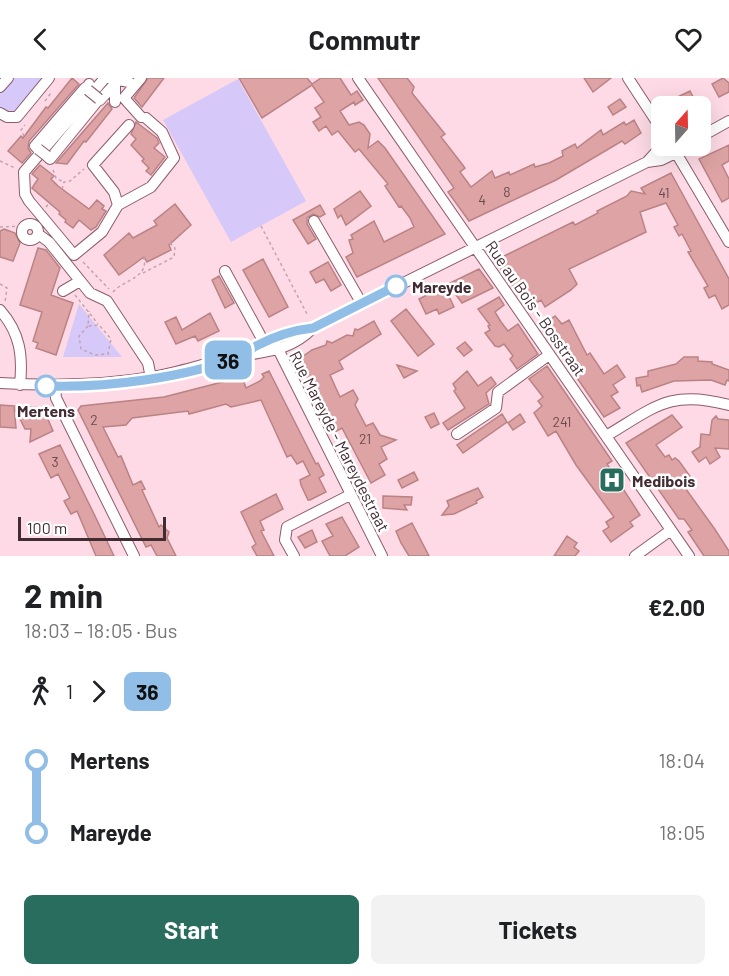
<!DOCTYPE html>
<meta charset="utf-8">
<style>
body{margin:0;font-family:Barlow,sans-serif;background:#f2f2f2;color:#202124;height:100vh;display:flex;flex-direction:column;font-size:22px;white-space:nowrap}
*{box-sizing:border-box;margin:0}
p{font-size:20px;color:#757577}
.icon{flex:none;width:33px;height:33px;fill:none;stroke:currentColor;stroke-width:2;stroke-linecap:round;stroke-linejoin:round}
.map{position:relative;height:478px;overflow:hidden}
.sheet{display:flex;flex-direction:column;background:#fff;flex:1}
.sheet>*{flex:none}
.badge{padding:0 12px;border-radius:9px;font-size:21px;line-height:39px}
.needle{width:39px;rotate:20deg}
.controls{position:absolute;left:651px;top:18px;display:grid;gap:12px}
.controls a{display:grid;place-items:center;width:60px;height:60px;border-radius:9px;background:#fff;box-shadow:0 6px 24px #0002;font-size:30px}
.scale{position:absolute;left:18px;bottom:15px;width:148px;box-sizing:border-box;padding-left:6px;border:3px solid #422c33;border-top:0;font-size:16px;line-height:21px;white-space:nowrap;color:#422c33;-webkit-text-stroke:4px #fff;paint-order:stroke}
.map>.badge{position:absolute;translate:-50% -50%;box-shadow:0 0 0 3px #fff}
.legs{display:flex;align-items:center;gap:9px;height:66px;padding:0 24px;font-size:20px}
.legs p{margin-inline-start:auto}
.summary{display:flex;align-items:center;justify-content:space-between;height:102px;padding:0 24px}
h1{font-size:33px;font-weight:700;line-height:45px}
.primary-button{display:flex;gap:12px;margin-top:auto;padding:12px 24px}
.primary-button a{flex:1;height:69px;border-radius:9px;background:#296d5f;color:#fff;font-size:24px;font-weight:700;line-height:69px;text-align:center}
.primary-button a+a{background:#f2f2f2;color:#202124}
ul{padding:0 24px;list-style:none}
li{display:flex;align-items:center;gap:21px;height:72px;font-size:22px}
li i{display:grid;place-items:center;width:9px;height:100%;margin:0 8px;background:currentColor}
li i::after{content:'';width:15px;height:15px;margin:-8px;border:4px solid;border-radius:50%;background:#fff}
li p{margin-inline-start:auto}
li:first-child i{background:linear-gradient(#0000 50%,currentColor 0)}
li:last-child i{background:linear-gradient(currentColor 50%,#0000 0)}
header{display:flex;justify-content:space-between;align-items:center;height:78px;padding:0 24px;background:#fff;font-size:27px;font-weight:700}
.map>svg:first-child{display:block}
.green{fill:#d6c8f9}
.building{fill:#dea4a5;stroke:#ba8284;stroke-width:1.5}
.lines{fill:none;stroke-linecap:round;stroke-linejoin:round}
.minor-casing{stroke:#8d5c6d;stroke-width:12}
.path{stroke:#c2a3ad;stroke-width:1.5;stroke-dasharray:3 3;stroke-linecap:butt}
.minor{stroke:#fff;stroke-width:10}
.minor-bridge-casing{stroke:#8d5c6d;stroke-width:12;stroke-linecap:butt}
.minor-bridge{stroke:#fff;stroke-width:10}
.line-1-casing{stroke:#fff;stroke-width:14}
.line-1{stroke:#91bee7;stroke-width:9}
.stop-1-dot{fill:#fff;stroke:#91bee7;stroke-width:3}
.labels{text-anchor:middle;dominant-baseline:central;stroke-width:5;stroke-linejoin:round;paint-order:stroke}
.number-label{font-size:14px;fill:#694a50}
.stop-label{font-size:16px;font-weight:bold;fill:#422c33;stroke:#fff;text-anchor:start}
.street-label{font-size:16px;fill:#422c33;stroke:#fff}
.poi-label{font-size:16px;font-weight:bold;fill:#422c33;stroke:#fff;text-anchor:start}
</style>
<header><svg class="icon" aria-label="back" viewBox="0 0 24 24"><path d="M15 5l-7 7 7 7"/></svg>Commutr<svg class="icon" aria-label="heart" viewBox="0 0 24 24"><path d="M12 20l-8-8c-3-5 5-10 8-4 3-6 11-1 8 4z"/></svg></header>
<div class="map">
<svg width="729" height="478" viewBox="0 0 729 478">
<rect width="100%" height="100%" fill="#fddae5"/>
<!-- green -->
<path class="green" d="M12 0H46L18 33 12 35 0 30V13Z
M238 1 306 123 231 164 163 42Z
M79 226 122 279H63Z"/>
<!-- building -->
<path class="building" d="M72 0 79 6 29 63 28 70 31 75 22 85 8 73 21 58 23 60 46 29 48 30Z
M148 0H164L142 29 134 20Z
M239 0H307L312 6 321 0H340L351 17 357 13 363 22 355 27 354 24 340 33 349 47 359 44 364 47 370 56 368 70 378 63 385 70 445 156 357 199 346 179 353 175 349 162 353 161 351 157 374 143 384 164 414 149 410 140 401 128 399 129 385 108 388 106 359 71 355 74 338 53 332 57 326 48 319 53 313 44 321 39 315 30 324 24 312 7 262 40Z
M378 0H407L414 9 412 15 445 56 441 59 462 86 465 90 460 94 471 109 492 93 495 100 509 94 510 97 534 86 535 89 549 85 563 78 562 73 575 66 577 70 601 52 603 57 624 44 626 47 634 42 641 55 625 66 622 63 556 102 469 143 448 114 454 110Z
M584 0H611L593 14Z
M723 0 729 5V14L719 19 712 6Z
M690 13 698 28H674L671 22Z
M620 21 626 29 613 37 608 29Z
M108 25 112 31 90 59 86 64 84 63 67 86 56 85Z
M136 44 157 60 159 65 154 70 165 79 151 97 146 93 149 90 142 83 144 81 131 67 136 61 131 56Z
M729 67V83L722 87 729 101V120L722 124 699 81Z
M40 87 54 98 51 101 58 108 89 131 97 122 104 128 102 131 106 133 96 149 91 152 79 142 73 150 65 144 66 142 59 136 60 134 32 110 38 101 32 96Z
M671 95 729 201V227L722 231 715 217 709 220 704 210 708 208 688 174 691 173 682 156 679 158 674 149 678 147 666 125 640 134 646 154 569 191 577 206 571 212 545 229 541 222 528 230 497 185 498 181 573 144 575 147 598 135 597 133 627 118 631 113 645 116 641 110Z
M360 113 371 128 346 147 341 137 338 140 334 131Z
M175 126 191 147 169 167 171 172 147 184 144 179 119 197 104 177 129 155 133 160 157 147 154 143Z
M320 127 325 136 320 139 313 136 307 140V146L316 161 308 166 293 142Z
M4 151 15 155 20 165 13 183 0 179V153Z
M38 170 46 172 60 190 51 217 73 225 56 277 36 270 38 265 33 263 42 234 20 227Z
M263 181 288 229 269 239 243 192Z
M328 184 341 207 331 213 324 201 316 205 310 194Z
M479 191 493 210 462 225 448 206Z
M219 198 234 225 225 230 212 202Z
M444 208 454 229 439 236 437 231 426 236 419 221Z
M499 219 504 227 495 234 501 244 508 253 518 246 538 276 517 291 510 281 513 278 504 266 499 269 495 268 485 255 490 252 488 248 490 247 478 231Z
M406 231 434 266 418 278 391 243Z
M210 235 219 253 198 263 195 258 176 266 165 244 176 239 182 252Z
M555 238 562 246 569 242 587 277 590 275 604 296 617 287 625 299 613 307 618 314 611 318 620 330 604 339 541 248Z
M374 243 381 256 339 283 343 291 330 297 340 319 353 312 358 321 355 327 366 348 373 345 380 357 396 362 381 369 387 381 379 386 385 397 371 405 342 350 335 354 298 282 312 272 326 267 327 263 332 265 347 257 353 258 355 251 358 252Z
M465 264 472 272 464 278 457 270Z
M684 279H698V283L712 284V286L729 292V303L727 302 725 307 711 302 674 303 642 314 640 307 637 308 636 300 648 298V293L676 286Z
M397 287 417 293 404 300Z
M547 288 612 383 607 386 640 437 630 444 633 448 611 464 603 453 609 449 606 444 614 439 576 387 556 353 548 358 534 335 542 328 538 323 543 319 529 301Z
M269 293 316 386 318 385 324 397 319 400 326 414 310 422H308L301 407 300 402 310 397 303 383 297 386 291 377 287 379 261 322 231 329 226 326 189 336 188 333 132 340 126 347 103 349 118 379 121 378 133 407 141 403 145 411 142 412 159 449 161 447 169 454 167 460 176 478H157L151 467 146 469 78 332 81 328 164 319 242 299 246 310 260 303 264 299 262 296Z
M467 293 478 308 491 299 496 306 486 315 489 326 448 352 443 345 465 330 454 313 456 311 453 306Z
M0 327 43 330 53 353 30 364 31 351H25L14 329 16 350 0 349Z
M434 335 439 346 431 350 425 339Z
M502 336 507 344 463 375 457 367Z
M520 336 525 344 513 352 508 345Z
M672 337 682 349 656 367 665 379 669 377 672 382 675 380 679 383 692 401 683 407 714 450 729 473V478H704L688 454 692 452 684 441H679L626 365Z
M716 338 718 341 729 342V371L715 370 720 379 710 386 706 379 699 384 692 374 700 369 701 356 710 357 712 342Z
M60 367 95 438 114 478H96L77 433 71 436 64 423 70 420 58 396 51 400 39 376Z
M414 394 418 402 402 410 398 402Z
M478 410 483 419 476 423 477 425 454 436 442 437 449 428 447 423Z
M276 416 283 431 260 443 264 452 261 453 274 478H257L252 469 256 466 241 434Z
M383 418 412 419 411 427H404L407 432 383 430Z
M342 439 359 469 345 478H330L322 463 333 458 326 446Z
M412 445 429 478H409L401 465 396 453Z
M312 452 317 464 305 470 298 459Z
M567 458 577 465 574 469 579 473 575 478H554Z"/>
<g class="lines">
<!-- minor casing -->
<g class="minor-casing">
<path id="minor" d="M105 0 24 94 25 116 29 123 74 177 102 154 118 127 114 114 93 87 129 47
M109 0 129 4
M141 0 124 20 141 39
M358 0 689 478
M628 0 662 52
M115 4V24
M0 9 8 0
M100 22 114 7
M0 35 7 39H17L49 0
M700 59 729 43
M672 68 729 164
M38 71 35 68 85 10 88 12 89 6
M47 78 50 81 99 21
M647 84 657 73 667 68
M118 127 151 109 174 80 162 54 146 40
M314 143 362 226
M22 154a8 8 0 1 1 16 0a8 8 0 1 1-16 0Z
M38 156 49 164 90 215 107 223 148 285 151 300
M225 193 260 257
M63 213 80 203
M0 232C20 255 23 277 20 307
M273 261 382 478
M243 277C263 263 288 253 313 250
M0 305C51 308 101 308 152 299 182 294 211 283 241 278 269 273 291 272 313 250L647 84 661 82 690 68
M55 308 56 320 134 478
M457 356 496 330 498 314 549 277
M606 358C655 329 670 311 729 327
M294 478 285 462 287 449 350 417
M635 478 671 452"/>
</g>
<!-- path -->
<path class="path" d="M45 23 51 15
M700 46 710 41
M24 58 21 52 25 47
M0 83 15 90
M53 92 56 100 63 104
M62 111 64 104 70 103 84 91
M46 129 51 123
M261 148 307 236
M0 149 24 148
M83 184 109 211
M143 195 174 179 175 170 168 163
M0 206 7 210 5 224
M113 214C126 200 151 200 143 176
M75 217 98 246
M88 248 79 258 81 271 95 277 108 276 111 261 99 247 88 248 89 233"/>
<!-- minor -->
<use href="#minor" class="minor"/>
<!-- minor-bridge casing -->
<g class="minor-bridge-casing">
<path id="minor-bridge" d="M88 12 99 21
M38 71 47 78"/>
</g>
<!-- minor-bridge -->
<use href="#minor-bridge" class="minor-bridge"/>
</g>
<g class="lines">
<!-- line-1 casing -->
<g class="line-1-casing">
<path id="line-1" d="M46 308C105 310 185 300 241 278 246 276 251 271 256 268 273 259 294 252 313 250L396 208"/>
</g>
<!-- line-1 -->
<use href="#line-1" class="line-1"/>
</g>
<!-- icons -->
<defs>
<g id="hospital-square" transform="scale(1.35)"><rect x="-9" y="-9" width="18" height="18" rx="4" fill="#296d5f" stroke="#fff"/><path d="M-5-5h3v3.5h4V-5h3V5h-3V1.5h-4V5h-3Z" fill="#fff"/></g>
</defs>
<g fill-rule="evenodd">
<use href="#hospital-square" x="612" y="402"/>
</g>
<!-- markers -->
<g class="stop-1-dot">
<circle cx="396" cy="208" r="10"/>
<circle cx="46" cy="308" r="10"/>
</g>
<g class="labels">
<!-- number labels -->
<g class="number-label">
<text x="507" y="113">8</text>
<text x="664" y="114">41</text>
<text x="482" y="121">4</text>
<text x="94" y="341">2</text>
<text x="562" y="343">241</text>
<text x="365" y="360">21</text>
<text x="55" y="383">3</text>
</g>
<!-- stop labels -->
<g class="stop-label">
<text x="412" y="208">Mareyde</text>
<text x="46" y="332" text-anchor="middle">Mertens</text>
</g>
<!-- street labels -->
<g class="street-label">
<text transform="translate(536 230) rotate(55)">Rue au Bois - Bosstraat</text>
<text transform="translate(340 363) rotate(63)">Rue Mareyde - Mareydestraat</text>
</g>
<!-- poi labels -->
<g class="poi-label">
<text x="632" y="402">Medibois</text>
</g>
</g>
</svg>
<div class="controls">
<a><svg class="needle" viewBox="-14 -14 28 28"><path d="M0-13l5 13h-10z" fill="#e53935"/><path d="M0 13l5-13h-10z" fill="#757577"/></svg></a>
</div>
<div class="scale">100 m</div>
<b class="badge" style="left:228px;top:282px;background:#91bee7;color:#111">36</b>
</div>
<section class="sheet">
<div class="summary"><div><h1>2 min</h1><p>18:03 – 18:05 · Bus</p></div><b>€2.00</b></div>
<div class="legs"><svg class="icon" aria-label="walk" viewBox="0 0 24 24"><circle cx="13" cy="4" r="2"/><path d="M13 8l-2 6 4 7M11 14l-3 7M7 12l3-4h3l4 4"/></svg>1<svg class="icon" aria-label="forward" viewBox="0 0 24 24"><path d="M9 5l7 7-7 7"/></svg><b class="badge" style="background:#91bee7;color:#111">36</b></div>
<ul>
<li><i style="color:#91bee7"></i><b>Mertens</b><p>18:04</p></li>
<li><i style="color:#91bee7"></i><b>Mareyde</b><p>18:05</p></li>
</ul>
<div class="primary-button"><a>Start</a><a>Tickets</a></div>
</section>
